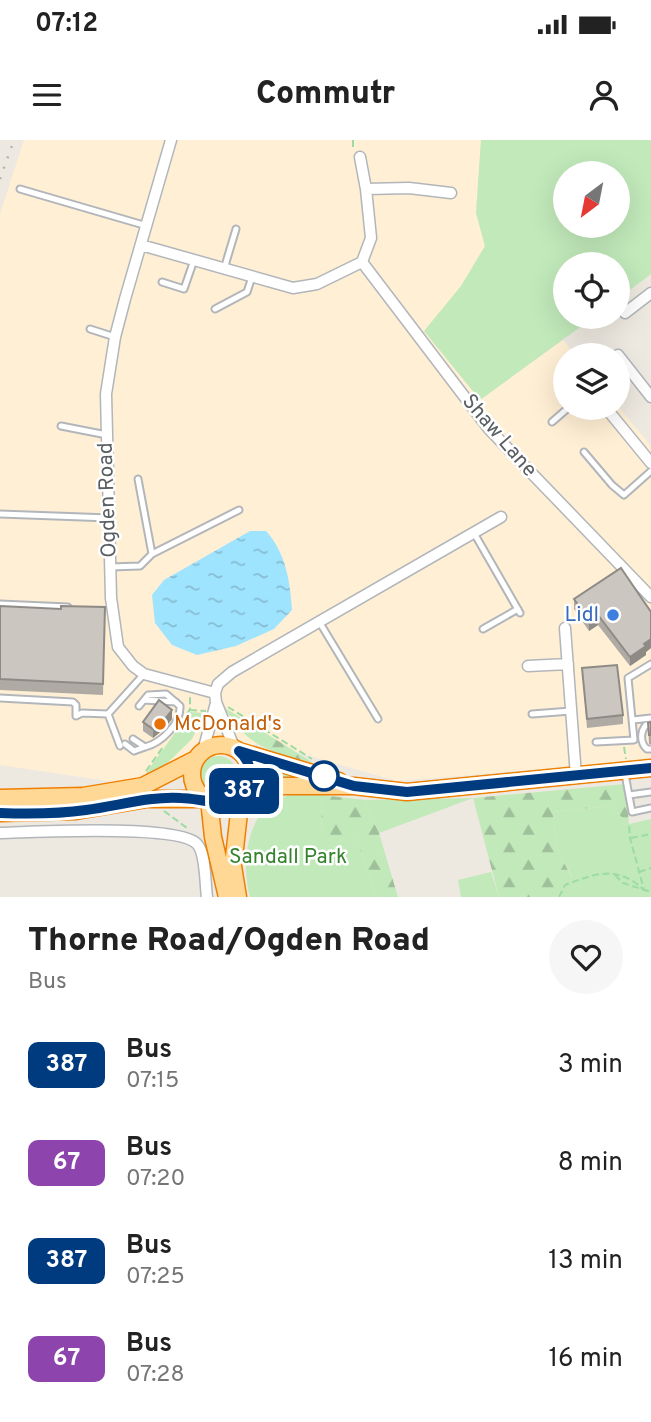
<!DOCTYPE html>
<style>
body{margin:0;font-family:Overpass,sans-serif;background:#f6f6f6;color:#222;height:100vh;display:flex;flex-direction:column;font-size:26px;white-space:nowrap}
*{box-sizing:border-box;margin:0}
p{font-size:23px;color:#767676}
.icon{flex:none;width:38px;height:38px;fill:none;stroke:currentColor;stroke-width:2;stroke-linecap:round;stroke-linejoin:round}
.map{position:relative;height:757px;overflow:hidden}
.panel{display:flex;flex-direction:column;background:#fff;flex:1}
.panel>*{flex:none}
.badge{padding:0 14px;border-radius:10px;font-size:24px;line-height:46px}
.needle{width:46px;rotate:212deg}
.controls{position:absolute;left:553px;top:21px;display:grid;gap:14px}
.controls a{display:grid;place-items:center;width:77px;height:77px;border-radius:50%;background:#fff;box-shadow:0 7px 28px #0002;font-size:35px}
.map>.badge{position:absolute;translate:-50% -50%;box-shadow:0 0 0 4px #fff}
.round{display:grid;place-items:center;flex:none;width:74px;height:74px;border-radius:37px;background:#f6f6f6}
.overview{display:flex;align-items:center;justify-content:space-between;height:119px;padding:0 28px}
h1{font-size:33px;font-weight:800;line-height:52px}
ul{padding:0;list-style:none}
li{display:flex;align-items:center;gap:21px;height:98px;padding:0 28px}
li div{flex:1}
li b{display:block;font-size:26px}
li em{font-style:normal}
li .badge{min-width:77px;font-weight:700;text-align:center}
.status{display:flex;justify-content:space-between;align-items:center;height:49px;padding:0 35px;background:#fff;direction:ltr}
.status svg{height:19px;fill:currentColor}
header{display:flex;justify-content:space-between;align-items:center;height:91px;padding:0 28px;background:#fff;font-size:32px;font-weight:800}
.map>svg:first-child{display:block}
.commercial{fill:#ffefd4}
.green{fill:#c1e9ba;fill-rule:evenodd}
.forest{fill:url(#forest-firs)}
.water{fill:url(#water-ripples)}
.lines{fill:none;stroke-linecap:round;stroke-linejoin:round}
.service-casing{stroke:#b2b6ba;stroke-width:9}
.minor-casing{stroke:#b2b6ba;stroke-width:13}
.trunk-casing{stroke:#ee7f00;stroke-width:19}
.path{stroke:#9cdca2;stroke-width:2;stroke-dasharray:7 3.5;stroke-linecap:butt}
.service{stroke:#fff;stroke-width:5}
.minor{stroke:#fff;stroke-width:10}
.trunk{stroke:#ffd895;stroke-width:16}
.rail{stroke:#b1b2b3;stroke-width:2.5;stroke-dasharray:2 9;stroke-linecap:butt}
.wall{fill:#afaaa4}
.shaded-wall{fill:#8e8b86}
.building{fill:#cbc6bf;stroke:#8e8b86;stroke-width:2}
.line-casing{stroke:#fff;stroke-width:16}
.line{stroke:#003b80;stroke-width:10}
.shop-dot{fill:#3f7fe0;stroke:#fff;stroke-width:2.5}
.food-dot{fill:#e8710a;stroke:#fff;stroke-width:2.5}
.stop-dot{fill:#fff;stroke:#003b80;stroke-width:3.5}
.labels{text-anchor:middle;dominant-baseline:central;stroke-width:5;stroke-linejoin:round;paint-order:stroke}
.street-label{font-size:21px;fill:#595f63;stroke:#fff}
.shop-label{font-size:21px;fill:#366cbe;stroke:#fff;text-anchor:end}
.food-label{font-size:21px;fill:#c56008;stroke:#fff;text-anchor:start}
.park-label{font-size:21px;fill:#34822b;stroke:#fff}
</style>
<div class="status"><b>07:12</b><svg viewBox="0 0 49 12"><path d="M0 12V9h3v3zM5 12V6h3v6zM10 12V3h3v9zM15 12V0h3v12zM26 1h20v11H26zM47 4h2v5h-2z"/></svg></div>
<header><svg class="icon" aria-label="menu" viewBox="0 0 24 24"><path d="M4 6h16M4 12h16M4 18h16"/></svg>Commutr<svg class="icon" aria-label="person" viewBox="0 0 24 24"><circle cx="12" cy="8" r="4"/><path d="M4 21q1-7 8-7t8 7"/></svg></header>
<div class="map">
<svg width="651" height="757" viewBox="0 0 651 757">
<defs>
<pattern id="forest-firs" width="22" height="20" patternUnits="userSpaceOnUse" patternTransform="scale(1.75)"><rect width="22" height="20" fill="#c1e9ba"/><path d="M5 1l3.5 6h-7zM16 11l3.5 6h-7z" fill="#a0c09b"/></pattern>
<pattern id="water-ripples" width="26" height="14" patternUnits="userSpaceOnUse" patternTransform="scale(1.75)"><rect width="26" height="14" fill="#9fe4ff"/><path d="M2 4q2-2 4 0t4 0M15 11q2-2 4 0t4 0" fill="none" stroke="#85bcd2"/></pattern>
</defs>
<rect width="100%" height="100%" fill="#eee9e0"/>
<!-- commercial -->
<path class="commercial" d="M24 0H481L476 73 485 106 461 146 480 260 563 200 575 215H565V268L618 266 651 306V457L621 432 651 465V620L397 641 261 602 141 646 0 625V74Z"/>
<!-- green -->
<path class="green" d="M481 0H651V134L618 159V124H565V177H594L480 260 424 191 461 146 485 106 476 73ZM565 33H618V86H565Z
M190 572 205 573 192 599 151 639 146 633Z
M199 635a19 19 0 1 1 38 0a19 19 0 1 1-38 0Z
M253 620 309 640 256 643 257 637Z
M290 655H321L322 696H355L377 757H250C240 721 248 663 290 655Z
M473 658 379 693 365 660Z
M610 666 629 684 651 679V757H557L564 744 572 737 557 709 553 672Z
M491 732 499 757H461L458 740Z"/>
<!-- forest -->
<path class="forest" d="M225 568 312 622C274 614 244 605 225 568Z
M625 644 629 684 610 666 553 672 557 709 572 738 564 744 557 757H499L473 658Z
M321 655 365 660 379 693 398 757H377L355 696H322Z"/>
<!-- water -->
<path class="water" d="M250 391H266C286 413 290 442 292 470L274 489 236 506 197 515 172 505 155 483 152 455 164 440Z"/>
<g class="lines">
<!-- service casing -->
<g class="service-casing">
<path id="service" d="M20 49 147 86
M224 129 236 89
M162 142 184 149 194 120
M215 169 247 152 252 137
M90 189 115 197
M552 282 568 268
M61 286 107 295
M584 312 612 345 624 355 651 331
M0 374 110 378
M474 393 520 473
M152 414 239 370
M110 427 140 426 152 414 138 339
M0 464 68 467
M320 483 378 579
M483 489 518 469
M0 558 73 562 76 565V576L82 573 108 574 144 534
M144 560 176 562
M108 574 120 606
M532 574 571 571
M633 580 651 578
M651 585H646C640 592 640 603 647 609H651
M133 599 145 607C161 603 181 584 180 566L166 554 148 555 139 566
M596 602 634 600 628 538 651 524
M125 604 134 611 145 607
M625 634 632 672 651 668
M629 655 651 652"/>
</g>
<!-- minor casing -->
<g class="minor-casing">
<path id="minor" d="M171 0 125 159 115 197 106 254 111 458 118 507 133 526 144 534 215 553 216 562 234 607
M366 49 409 48 451 53
M141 105 293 148 317 144 362 122 371 98 366 49 360 17
M362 122 489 289 651 457
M625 173 651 153
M618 215 651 257
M606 268 651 323
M565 488 576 636
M528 526 568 524
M215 553 218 544 232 532 501 377
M203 611 216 563
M0 693C33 692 179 684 197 704 206 713 205 744 207 757"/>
</g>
<!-- trunk casing -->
<g class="trunk-casing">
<path id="trunk" d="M192 634a29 29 0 1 1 58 0a29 29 0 1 1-58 0Z
M239 611 339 641
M246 650 284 646H354L407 652 651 628
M0 658 83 656 143 646 196 619
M209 660 213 697 227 757
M0 673 76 671 147 659H206
M238 757 233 726 241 655"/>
</g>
<!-- path -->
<path class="path" d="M353 0V9
M228 567 312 619
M190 570 206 571
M187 574 190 569V556
M624 607 626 619
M146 631 163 607
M164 671 187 688
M631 698 651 694
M639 732 651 728
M615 735 623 743 651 752
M559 757 565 745C597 733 617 725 644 750L630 698 629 684"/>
<!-- service -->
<use href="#service" class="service"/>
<!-- minor -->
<use href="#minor" class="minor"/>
<!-- trunk -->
<use href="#trunk" class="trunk"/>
<!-- rail -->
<path class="rail" d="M0 39 14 0"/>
</g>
<!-- wall -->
<path class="wall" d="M574 459 651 472V508L646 512V515L630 526 598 485 589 491 574 469Z
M0 466 61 469 105 467 103 555 0 550Z
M582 528 623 575V584L587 588Z
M172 579 165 588 153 598 143 591V582Z
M651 582V604H649L648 583Z"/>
<!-- shaded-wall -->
<path class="shaded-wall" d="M598 475V485L589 491V481Z
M651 499V508L646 512V515L630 526V517Z
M172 570V579L165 588 153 598V589Z"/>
<!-- building -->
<path class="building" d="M621 428 651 472V499L644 504 646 506 630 517 598 475 589 481 574 459Z
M0 466 61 469V466L105 467 103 544 0 539Z
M617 525 623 575 587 579 582 528Z
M159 560 172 570 165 579 153 589 143 582Z
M651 582V595H649L648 583Z"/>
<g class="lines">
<!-- line casing -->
<g class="line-casing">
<path id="line" d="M0 673C28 674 58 674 86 670 118 666 149 656 181 658 196 658 222 666 234 660 254 650 255 625 239 611L354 646 407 652 651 628"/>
</g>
<!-- line -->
<use href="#line" class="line"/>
</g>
<!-- markers -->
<circle class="shop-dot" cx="613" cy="475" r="7"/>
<circle class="food-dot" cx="160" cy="584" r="7"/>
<circle class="stop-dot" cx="324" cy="636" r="14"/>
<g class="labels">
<!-- street labels -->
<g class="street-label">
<text transform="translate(499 296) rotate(49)">Shaw Lane</text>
<text transform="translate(108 360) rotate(-92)">Ogden Road</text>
</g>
<!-- shop labels -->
<g class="shop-label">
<text x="599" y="475">Lidl</text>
</g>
<!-- food labels -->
<g class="food-label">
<text x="174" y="584">McDonald's</text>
</g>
<!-- park labels -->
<g class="park-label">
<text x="288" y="717">Sandall Park</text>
</g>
</g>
</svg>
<div class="controls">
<a><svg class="needle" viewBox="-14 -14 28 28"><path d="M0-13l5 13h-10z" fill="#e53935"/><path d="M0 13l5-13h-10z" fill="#767676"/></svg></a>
<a><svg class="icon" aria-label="locate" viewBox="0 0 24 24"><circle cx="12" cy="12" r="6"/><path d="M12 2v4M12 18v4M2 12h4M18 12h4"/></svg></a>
<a><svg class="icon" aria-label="layers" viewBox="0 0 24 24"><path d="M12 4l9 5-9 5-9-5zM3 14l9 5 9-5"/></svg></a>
</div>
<b class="badge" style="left:244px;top:651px;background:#003b80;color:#fff">387</b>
</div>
<section class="panel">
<div class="overview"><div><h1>Thorne Road/Ogden Road</h1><p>Bus</p></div><a class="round"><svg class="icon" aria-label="heart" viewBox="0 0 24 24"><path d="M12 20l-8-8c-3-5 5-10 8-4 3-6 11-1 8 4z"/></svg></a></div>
<ul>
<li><span class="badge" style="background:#003b80;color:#fff">387</span><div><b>Bus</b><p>07:15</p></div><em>3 min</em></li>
<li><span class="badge" style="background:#8e44ad;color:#fff">67</span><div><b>Bus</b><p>07:20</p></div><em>8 min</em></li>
<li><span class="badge" style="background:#003b80;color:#fff">387</span><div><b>Bus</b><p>07:25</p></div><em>13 min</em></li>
<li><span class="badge" style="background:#8e44ad;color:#fff">67</span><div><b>Bus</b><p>07:28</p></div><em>16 min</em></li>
</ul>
</section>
